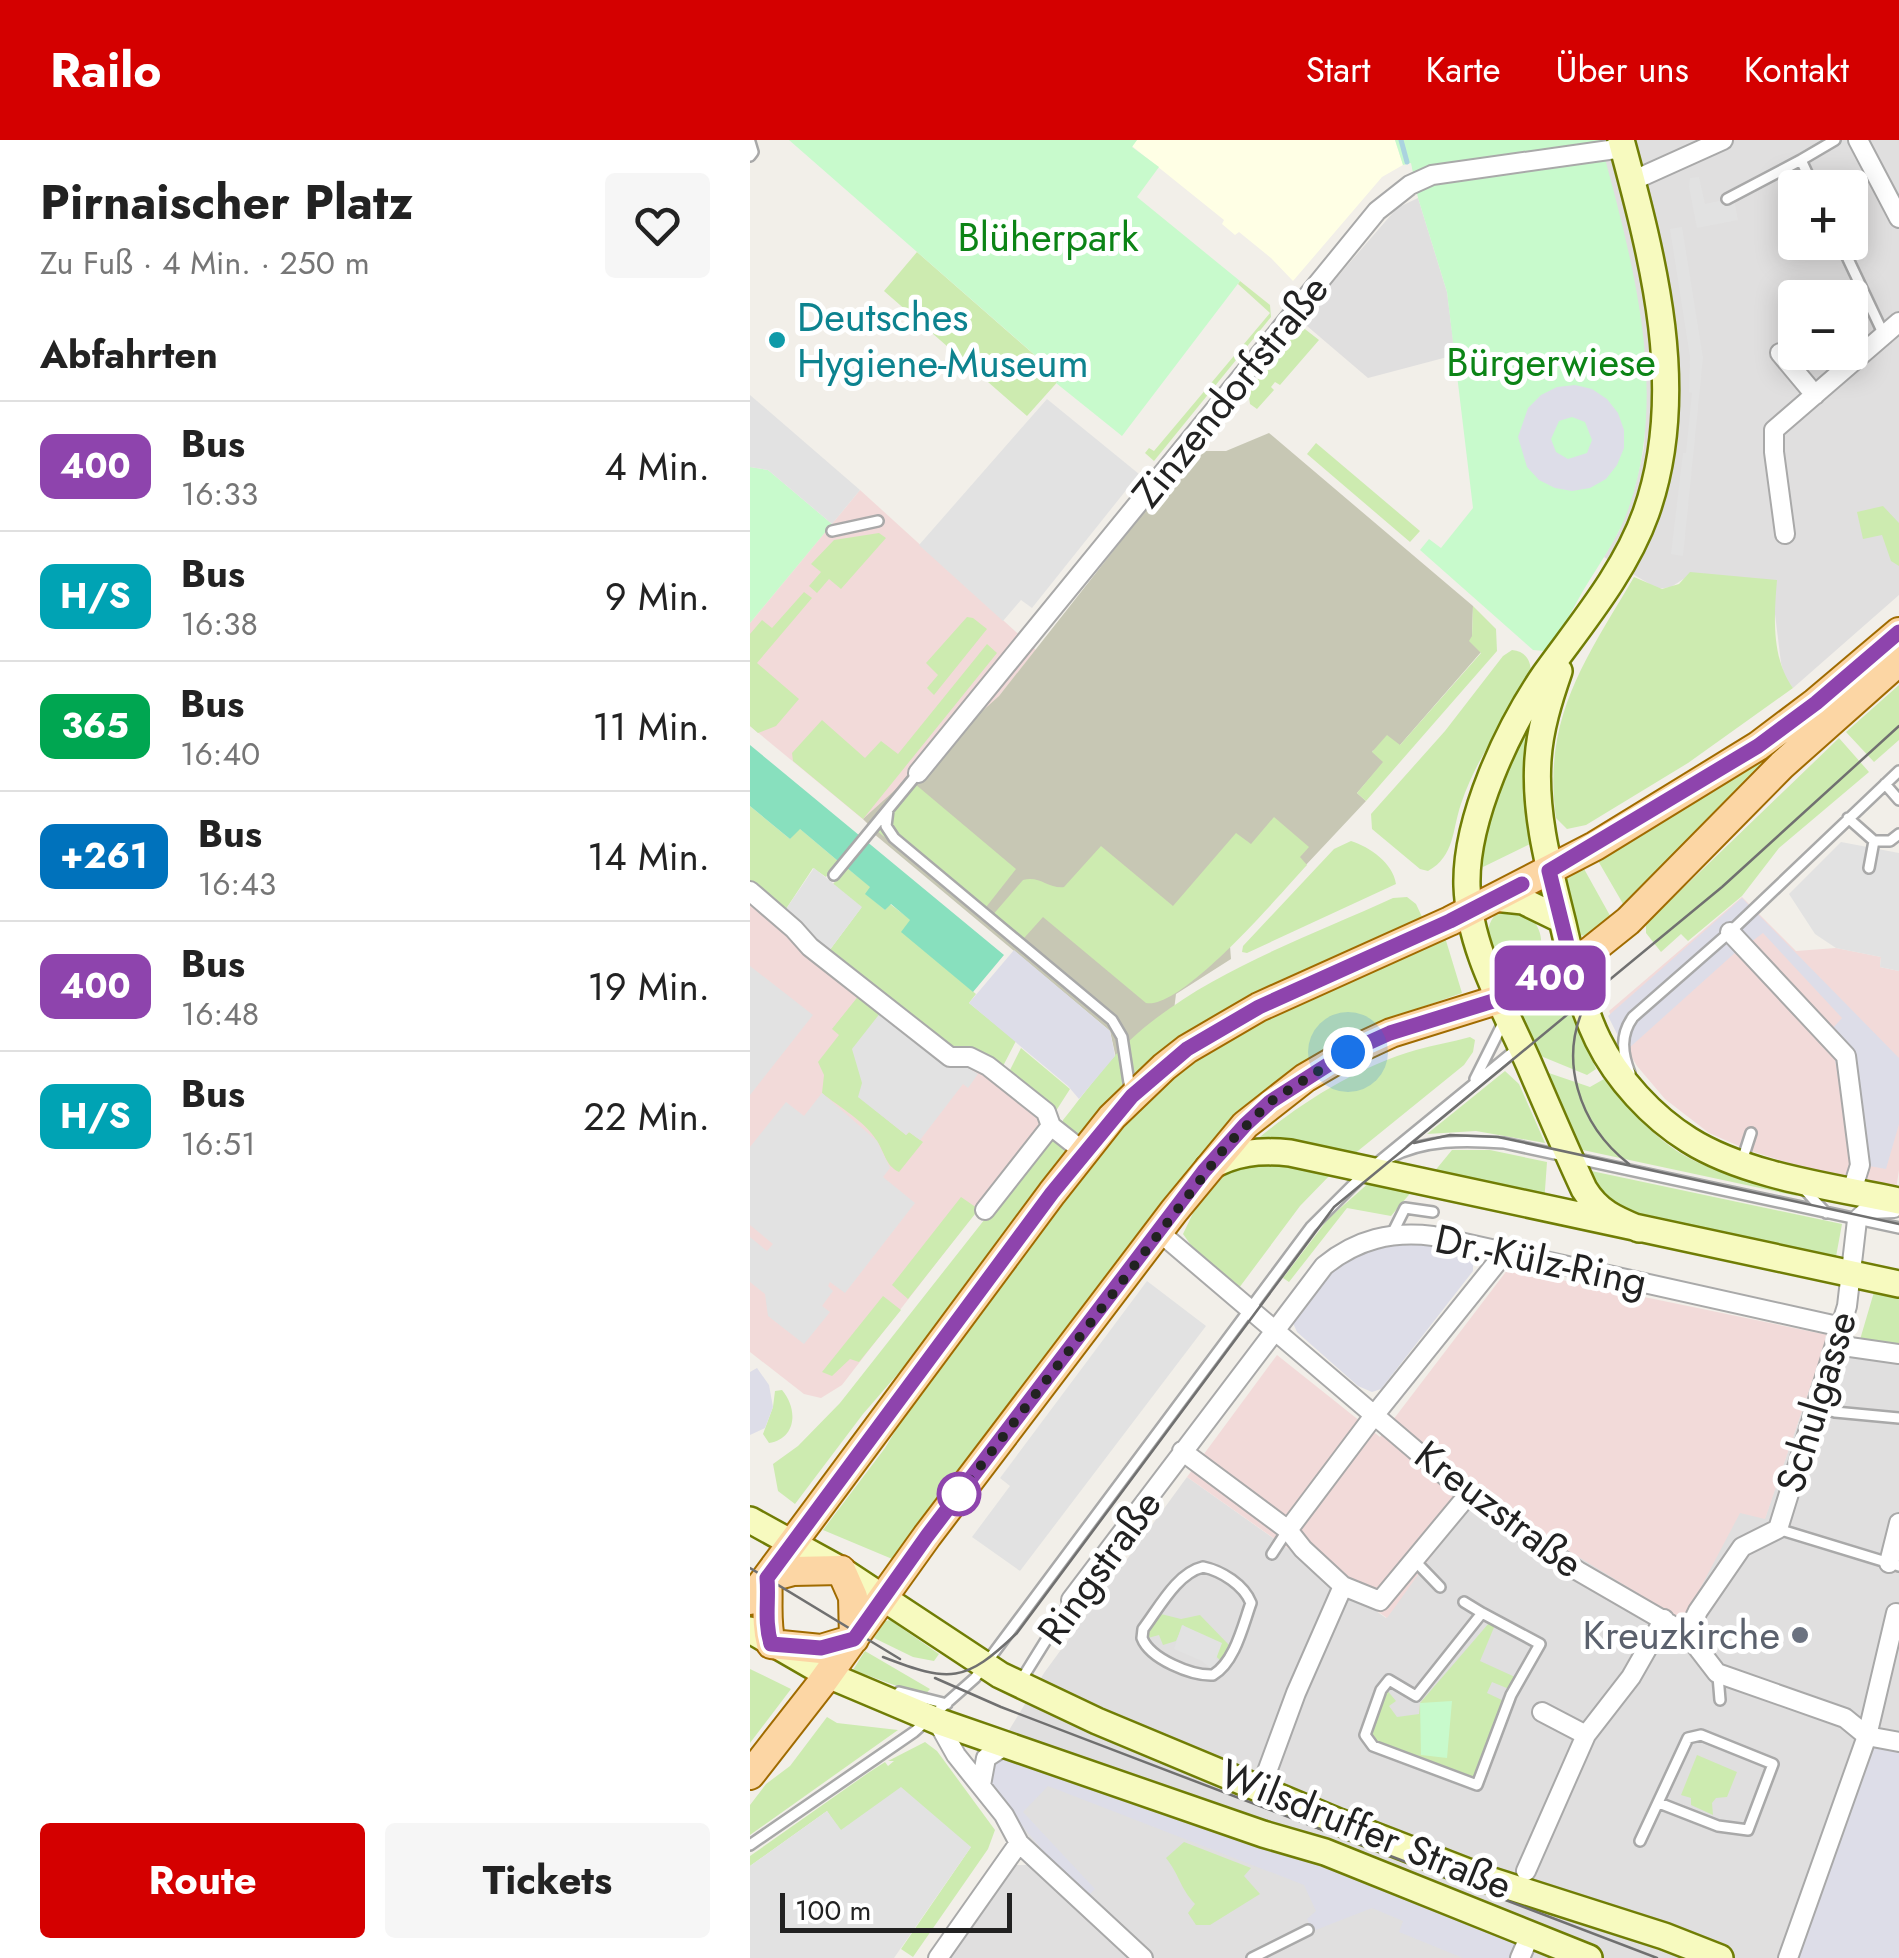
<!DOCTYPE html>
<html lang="de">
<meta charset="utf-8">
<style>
body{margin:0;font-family:Jost,sans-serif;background:#f6f6f6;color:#222;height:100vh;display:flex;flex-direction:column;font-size:38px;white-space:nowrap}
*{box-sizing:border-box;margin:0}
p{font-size:32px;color:#767676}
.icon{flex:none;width:55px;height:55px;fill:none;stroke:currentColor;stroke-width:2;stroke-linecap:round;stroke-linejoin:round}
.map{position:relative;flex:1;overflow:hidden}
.details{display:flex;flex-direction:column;background:#fff;width:750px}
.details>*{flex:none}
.badge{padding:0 20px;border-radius:15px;font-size:35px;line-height:65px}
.fabs{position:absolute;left:1028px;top:30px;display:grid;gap:20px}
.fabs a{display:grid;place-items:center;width:90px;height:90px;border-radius:10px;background:#fff;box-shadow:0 5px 25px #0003;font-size:50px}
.scale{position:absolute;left:30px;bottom:25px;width:232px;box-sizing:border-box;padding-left:10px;border:5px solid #222;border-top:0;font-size:28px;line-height:35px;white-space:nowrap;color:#222;-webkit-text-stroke:8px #fff;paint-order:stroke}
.you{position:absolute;width:50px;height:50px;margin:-25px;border:8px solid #fff;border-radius:50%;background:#1a73e8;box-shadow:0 0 0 15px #1a73e833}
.map>.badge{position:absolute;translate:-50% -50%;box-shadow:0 0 0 5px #fff}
h2{padding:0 40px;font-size:38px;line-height:90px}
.round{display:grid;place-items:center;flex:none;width:105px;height:105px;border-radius:10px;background:#f6f6f6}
.overview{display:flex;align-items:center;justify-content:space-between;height:170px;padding:0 40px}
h1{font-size:48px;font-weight:700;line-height:75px}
.action{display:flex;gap:20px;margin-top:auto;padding:20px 40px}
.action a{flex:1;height:115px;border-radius:10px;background:#d40000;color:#fff;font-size:40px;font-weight:700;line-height:115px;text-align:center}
.action a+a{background:#f6f6f6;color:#222}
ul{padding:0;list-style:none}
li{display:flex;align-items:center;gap:30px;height:130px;padding:0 40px;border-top:2px solid #e0e0e0}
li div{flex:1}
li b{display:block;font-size:38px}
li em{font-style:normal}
li .badge{min-width:110px;font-weight:700;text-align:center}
header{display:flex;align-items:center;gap:60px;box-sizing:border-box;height:140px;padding:0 50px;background:#d40000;color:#fff}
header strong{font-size:48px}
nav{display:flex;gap:55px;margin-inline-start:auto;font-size:35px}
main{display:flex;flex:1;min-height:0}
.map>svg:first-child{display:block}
.residential{fill:#e0dfdf;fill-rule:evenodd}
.commercial{fill:#f2dad9}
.education{fill:#ffffe5}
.construction{fill:#c7c7b4}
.grass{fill:#cdebb0}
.park{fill:#c8facc}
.pitch{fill:#88e0be}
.parking{fill:#e2e2e2}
.plaza{fill:#dddde8;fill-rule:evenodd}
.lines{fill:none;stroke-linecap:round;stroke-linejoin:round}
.stream{stroke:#aad3df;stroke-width:5}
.lane-casing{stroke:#a9a9a9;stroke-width:14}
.street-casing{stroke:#a9a9a9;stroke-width:22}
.secondary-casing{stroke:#707d05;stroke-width:30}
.primary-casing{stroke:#a06b00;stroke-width:32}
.lane{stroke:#fff;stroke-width:9}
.street{stroke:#fff;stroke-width:18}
.secondary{stroke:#f7fabf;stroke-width:25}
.primary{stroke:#fcd6a4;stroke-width:28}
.tram{stroke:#707070;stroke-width:2.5}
.line-casing{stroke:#fff;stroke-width:22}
.line{stroke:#8e44ad;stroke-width:15}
.walk{stroke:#222;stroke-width:10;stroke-dasharray:0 18}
.culture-dot{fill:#0f9aa8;stroke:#fff;stroke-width:4}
.stop-dot{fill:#fff;stroke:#8e44ad;stroke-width:5}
.worship-dot{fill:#6b7280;stroke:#fff;stroke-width:4}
.labels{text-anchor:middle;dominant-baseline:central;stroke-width:10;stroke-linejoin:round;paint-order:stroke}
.park-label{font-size:40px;fill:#0c8416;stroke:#fff}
.culture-label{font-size:40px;fill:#0d838f;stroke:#fff;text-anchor:start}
.street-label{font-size:40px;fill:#222;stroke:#fff}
.worship-label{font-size:40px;fill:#5b616d;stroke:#fff;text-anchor:end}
</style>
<header>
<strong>Railo</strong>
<nav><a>Start</a><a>Karte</a><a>Über uns</a><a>Kontakt</a></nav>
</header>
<main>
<section class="details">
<div class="overview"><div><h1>Pirnaischer Platz</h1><p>Zu Fuß · 4 Min. · 250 m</p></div><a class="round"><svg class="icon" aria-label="heart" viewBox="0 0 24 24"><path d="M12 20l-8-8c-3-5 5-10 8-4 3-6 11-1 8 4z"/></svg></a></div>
<h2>Abfahrten</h2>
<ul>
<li><span class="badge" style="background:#8e44ad;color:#fff">400</span><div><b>Bus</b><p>16:33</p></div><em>4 Min.</em></li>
<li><span class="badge" style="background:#00a3b4;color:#fff">H/S</span><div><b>Bus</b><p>16:38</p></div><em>9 Min.</em></li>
<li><span class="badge" style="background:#00a651;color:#fff">365</span><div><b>Bus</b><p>16:40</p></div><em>11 Min.</em></li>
<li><span class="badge" style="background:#0072bc;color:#fff">+261</span><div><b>Bus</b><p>16:43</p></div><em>14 Min.</em></li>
<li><span class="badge" style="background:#8e44ad;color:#fff">400</span><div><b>Bus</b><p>16:48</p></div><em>19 Min.</em></li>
<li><span class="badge" style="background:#00a3b4;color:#fff">H/S</span><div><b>Bus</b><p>16:51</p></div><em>22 Min.</em></li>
</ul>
<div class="action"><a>Route</a><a>Tickets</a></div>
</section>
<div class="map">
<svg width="1149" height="1818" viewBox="0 0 1149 1818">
<rect width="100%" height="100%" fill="#f2efe9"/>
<!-- residential -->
<path class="residential" d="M850 0H1149V455L1043 548 1035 538 1031 523 1025 474 935 438 921 447 908 449 854 417 869 391 885 347 894 308 896 264 890 175ZM1045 48H1100V102H1045ZM1045 158H1100V212H1045Z
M668 58 697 152 705 215 618 238 550 180 647 68Z
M1078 1195 1149 1207V1610L1106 1601 1027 1818H198L249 1743 266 1725H284L291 1716 237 1644V1626L294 1533 437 1337 636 1478 726 1354 990 1372 1015 1378Z"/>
<!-- commercial -->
<path class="commercial" d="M110 350 286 510 249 556 126 690 0 586V483Z
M992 757 1046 811 1086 808 1131 817 1130 827 1149 831V1030L1146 1050 1051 1027 998 1010 959 993 915 959 887 926 869 896 859 871Z
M0 760 226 925 296 981 92 1245 71 1258 54 1254 0 1212Z
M758 1129 1078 1195 1015 1379 990 1373 933 1481 726 1354 637 1478 437 1337 527 1215 630 1297Z"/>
<!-- education -->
<path class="education" d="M387 0H645L653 25 632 37 543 141 521 118 489 92 485 95 472 84 474 80 382 6Z"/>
<!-- construction -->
<path class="construction" d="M519 293 723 466 722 496 731 512 650 605 622 611 634 622 607 653 616 661 480 806 481 819 426 854 424 870 366 918 360 891 117 688 119 685 113 679 249 556 438 316 453 311H476Z"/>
<!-- grass -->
<path class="grass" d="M167 112 311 238 277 276 134 151Z
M490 141 520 165 521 177 404 321 395 313 399 308 404 311 520 173 488 144Z
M551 186 569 200 530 245 525 242 521 247 524 250 507 269 500 264 498 251Z
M566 303 670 391 660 402 557 314Z
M1133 366 1149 383V426L1141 421 1132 395 1113 399 1107 372Z
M129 393 136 398 91 449 79 439 67 453 59 446 71 432 61 424 84 400Z
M940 432 1027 440C1024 475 1021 518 1043 548L938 623 836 685 817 689 806 678C792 577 836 519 884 437L912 449 929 444Z
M54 452 62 458 7 523 49 559 26 586 8 593 0 586V494L12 480 22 488Z
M723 466 746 489 747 511 616 661 607 653 633 622 622 612 637 595 650 605 731 513 719 501 722 496Z
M217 477 223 478 237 489 184 555 177 548 188 535 176 523Z
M237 504 247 513 113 679 43 621 42 613 72 580 115 618 131 601 148 614Z
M762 510C775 511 781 520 781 533 758 578 727 615 711 664 702 690 705 716 678 731L670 729 622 689 621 674 695 591 753 516Z
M1149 545V600L1124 622 1096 592Z
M1072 579 876 769 847 719Z
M781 584 784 702 733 727C723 689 760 621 776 586Z
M1089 598 1119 632 1029 708 992 756 938 801 931 794 911 812 896 793V784Z
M165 644 266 729 233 771 225 773 126 690Z
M0 666 40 699 49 688 88 721 76 737 63 728 34 772 0 744Z
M524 677 559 707 550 717 557 725C531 753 432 870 396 863L293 777 266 807 240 785 241 777 273 740C289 735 299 749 314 747L351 706 423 766 486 693 501 704Z
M601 701C620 707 643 723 646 744L497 813 492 812 493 806 584 709Z
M833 727 863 781 838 797 831 795 814 743 817 737Z
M97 728 121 747 116 754 135 770 140 764 161 780 152 792 226 854 219 863 266 901 252 928 203 912 80 816 79 811 111 768 83 744Z
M657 757 666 764 673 779 527 843 457 881 434 896 331 995 323 994 312 987 313 980C334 954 354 925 378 902 450 834 554 799 643 758Z
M751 770 781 777C818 821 743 866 738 798 737 786 742 776 751 770Z
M694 794 712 853C644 877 584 896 527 943L147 1421 73 1390 135 1308 168 1253 197 1212 375 980C463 889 581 845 694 794Z
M110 854 131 872 109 957 156 995 159 992 173 1002 149 1032C135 1025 135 1013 127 1001 115 981 89 967 72 953L74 935 68 922 89 895 82 889Z
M813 855 846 929 837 935 781 912 766 878Z
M720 897 725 900 723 912 714 925 598 1019 504 1002C550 963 607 927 666 910 684 905 702 902 720 897Z
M271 908 320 949 304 974 258 934Z
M787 929 840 947 854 939C879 968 905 1000 939 1018 970 1035 1010 1041 1044 1052L1047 1056 828 1009Z
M755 931 769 944 795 1003 726 991 677 994Z
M301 995 319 1010 171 1207 113 1274 45 1364 28 1351 23 1324 48 1306 90 1263Z
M702 1010H740L797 1022 794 1064 679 1038Z
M512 1020 583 1032 550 1066 489 1148 443 1108 433 1094 444 1071 480 1028Z
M832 1029 1092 1084 1085 1122 893 1081 860 1066Z
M621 1041 663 1050 641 1076 597 1068 539 1142 533 1138 578 1079Z
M211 1057 227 1068 225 1074 158 1159 142 1145Z
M1124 1152 1149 1158V1209L1109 1203Z
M133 1156 151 1170 109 1222 100 1219 82 1236 72 1232Z
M32 1250C48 1269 47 1298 19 1303L13 1294 23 1267 25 1251Z
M411 1474 431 1479 450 1475 480 1506 472 1522 433 1485 426 1501 413 1505 409 1495 398 1498 400 1487Z
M140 1480 189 1514 184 1521 163 1517 124 1498 135 1481Z
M739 1483 745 1485 730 1521 765 1537 759 1549 742 1542 737 1553 754 1561 725 1641 626 1603 618 1593 636 1549 646 1561 639 1566 647 1577 669 1574 670 1563Z
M115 1511 180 1549 174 1556 103 1530Z
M0 1529 41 1549 0 1603Z
M77 1577 87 1583 148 1590 0 1695V1665L16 1644 40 1626Z
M175 1602 187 1611 245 1690 238 1709 163 1817 151 1809 221 1707 90 1691 77 1671 0 1726V1716L118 1633 135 1622 138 1626 144 1621H138Z
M947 1615 987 1632 977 1657 966 1658 962 1663 963 1675 941 1665V1658L931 1655Z
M434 1702 501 1728 494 1736 510 1754 460 1785H446L438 1773 445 1764C430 1748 429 1734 416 1718Z"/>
<!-- park -->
<path class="park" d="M39 0H387L382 7 409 27 387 57 490 141 372 296 306 243 310 237Z
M645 0H850C881 116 920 249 879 367 870 394 854 417 839 441 825 463 813 492 794 511L783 510 670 410 679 399 691 408 723 368 697 152 668 58 661 23 653 25Z
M0 327 18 330 82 384 0 483Z
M702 1561 697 1618 671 1615 670 1563Z"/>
<!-- pitch -->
<path class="pitch" d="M0 605 254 815 223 852 151 792 160 780 141 764 135 770 115 754 120 747 97 728 88 739 79 732 88 721 50 689 40 699 0 666Z"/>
<!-- parking -->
<path class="parking" d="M949 37 955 64 984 58 988 80 947 88 939 47 940 38Z
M932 87 953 218 933 416 921 414 933 313H936L942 253 939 252 940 217 920 89Z
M0 255 110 350 82 384 18 330 0 327Z
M297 259 389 334 282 468 271 460 253 481 169 405Z
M1091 702 1149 713V831L1130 827 1131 817 1086 808 1065 794 1039 754Z
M64 728 112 767 79 811 34 772Z
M0 826 63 875 0 955Z
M131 872 228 934 218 948 213 944 170 1000 159 992 156 995 108 957 112 943 102 909Z
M72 953 127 1001 140 1028 133 1037 165 1063 95 1153 80 1142 78 1146 83 1151 72 1166 80 1172 54 1204 18 1176 15 1154 0 1142V1097L17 1111 23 1104 0 1085V1007L36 962 54 976Z
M397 1141 456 1186 270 1431 222 1397 260 1346 250 1338Z
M432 1485 472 1503 466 1519 472 1522 463 1531 452 1521 424 1509Z
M151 1647 221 1707 144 1818H0V1726L77 1671 91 1690Z"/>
<!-- plaza -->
<path class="plaza" d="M825 245 842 249 857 259 868 273 874 290V308L867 325 856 339 840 348 822 351 805 348 789 340 777 327 768 297 778 268 791 255 807 247ZM822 277 835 282 842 300 837 313 818 319 806 312 801 299 809 281Z
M992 758 1149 918V984L1136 1029 1103 1023 1085 920 987 811 878 909 867 894 858 876ZM1013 793 1092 878 1082 889 1001 802Z
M264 810 360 891 365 916 329 959 318 946 219 863Z
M642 1101 673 1102 718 1112 723 1120V1131L631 1249 622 1252 608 1246 547 1192 543 1183 548 1170 569 1144 592 1120Z
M7 1228 19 1245 23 1267 15 1288 0 1295V1232Z
M1117 1596 1149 1602V1818H1038Z
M260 1615 415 1667 763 1800 767 1807 764 1818H713L649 1792 653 1781 622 1768 563 1791 557 1779 566 1771 554 1745 298 1646 273 1672 345 1749 338 1756 301 1720 247 1656 240 1640 242 1626 247 1619Z"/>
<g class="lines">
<!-- stream -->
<path class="stream" d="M651 0 657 22"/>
<!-- lane casing -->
<g class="lane-casing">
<path id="lane" d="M0 2 3 12 0 16
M1064 48 1051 20 1085 0
M977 59 1051 20
M1090 102 1134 195
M82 391 128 381
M1135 644 1149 660
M138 670 136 686 144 698 362 880 372 897 380 949
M1098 678 1124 701H1140L1149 694
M1119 728 1124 701
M84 735 168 633
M880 933C872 913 870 895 883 877L980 792 1149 631
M725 939 754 881
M639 1018C674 999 716 1000 754 1003L1149 1088
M991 1024 1001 993
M625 1025 768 908
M1054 1049 1076 1073
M642 1094 655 1068 683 1072
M1067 1266 1085 1272 1149 1278
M1028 1389 1149 1426
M522 1414 537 1391
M665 1421 690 1447
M453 1427C472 1431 494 1445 501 1463 493 1485 485 1522 463 1535 442 1536 400 1519 392 1498L393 1489C409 1468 427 1433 453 1427Z
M714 1462 732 1473
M732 1473 790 1504 761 1555 727 1645 623 1606 615 1595 631 1550 639 1540 666 1556Z
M968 1536 970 1560
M270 1542 321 1460
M149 1552 197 1564
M890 1701 938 1598 951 1595 1023 1624 998 1690 968 1686 909 1663
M0 1705 164 1592 225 1538 561 1087 613 1035
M502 1818 558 1790"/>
</g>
<!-- street casing -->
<g class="street-casing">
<path id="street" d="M1108 0 1149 78
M882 41 973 0
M1030 213 1065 255
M1035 394 1024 312V290L1149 182
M168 633 627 71 660 45 682 35 873 8
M0 751 44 789 60 807 200 917H220L238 926 296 972 301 986 334 1012
M980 792 1096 916 1110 1025 1102 1051
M235 1070 301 986
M408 1091 718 1355 828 1431 937 1494 967 1533 1095 1578 1117 1596 1149 1602
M1086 1205 1149 1214
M432 1311 538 1390 553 1409 593 1446
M538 1390 626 1273 757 1110
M1139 1423 1149 1383
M321 1460 574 1126C607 1099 642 1091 683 1096L1092 1187
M937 1494 948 1471 992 1407 1028 1389 1097 1166 1107 1080 1119 1069 1144 1068
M792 1572 836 1595
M187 1581 206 1615 254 1675 269 1703 393 1818
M231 1645 236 1618 256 1605
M511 1648 546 1553 593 1446 630 1461 718 1355
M776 1731 836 1595 881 1537 914 1479
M188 1818 269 1703
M770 1818 780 1795
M1038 1818 1117 1596 1146 1473"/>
</g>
<!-- secondary casing -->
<g class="secondary-casing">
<path id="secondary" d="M871 0C903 119 939 252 896 373 875 432 831 484 795 534 758 588 715 679 717 746 719 808 754 867 779 924 797 966 815 1008 834 1049 848 1072 865 1079 889 1089
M809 531C799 560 790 589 788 619 784 675 800 731 813 784 822 823 830 863 848 900 867 939 902 977 939 1000 996 1036 1083 1047 1149 1061
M744 758 773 761 812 780
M458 1028C484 1012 510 1010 540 1013L1149 1144
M0 1380 91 1430 250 1535 347 1581 589 1682 736 1739 914 1796 970 1818
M0 1490 78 1535 187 1581 513 1694 575 1712 839 1818"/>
</g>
<!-- primary casing -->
<g class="primary-casing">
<path id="primary" d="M17 1438C19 1461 15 1481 21 1504L71 1509 104 1499
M17 1438 43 1431 91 1430 103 1457 104 1499
M0 1460 302 1053 362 977 414 927 437 909 509 867 700 781 845 706 1008 606 1065 563 1149 492
M0 1635 71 1544 177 1396 424 1071 495 985 555 938 598 913 641 893 769 853 823 825 878 781 1032 625 1149 521"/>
</g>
<!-- lane -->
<use href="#lane" class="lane"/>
<!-- street -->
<use href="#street" class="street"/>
<!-- secondary -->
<use href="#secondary" class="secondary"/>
<!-- primary -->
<use href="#primary" class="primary"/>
<!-- tram -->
<path class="tram" d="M838 859C806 918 829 985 879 1024
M664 1003 700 995 748 997 1149 1084
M0 1428 150 1519
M133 1517C200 1543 215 1543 267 1493L584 1067 972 747 1149 586
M185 1538 251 1567 907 1818"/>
</g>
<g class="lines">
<!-- line casing -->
<g class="line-casing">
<path id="line" d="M772 744 700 781 509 867 437 909 382 956 302 1053 17 1438C19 1461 14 1481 21 1504L71 1508 104 1499 177 1396 454 1031 495 985 520 962 598 912 640 893 769 853 822 824 799 731 1008 606 1066 563 1149 492"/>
</g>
<!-- line -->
<use href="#line" class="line"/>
<!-- walk -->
<path class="walk" d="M209 1354 477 1005 520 962 598 912"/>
</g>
<!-- markers -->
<circle class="culture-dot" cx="27" cy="200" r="10"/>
<circle class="stop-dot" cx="209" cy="1354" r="20"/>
<circle class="worship-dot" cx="1050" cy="1495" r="10"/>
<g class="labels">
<!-- park labels -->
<g class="park-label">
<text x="298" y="97">Blüherpark</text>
<text x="801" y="222">Bürgerwiese</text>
</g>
<!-- culture labels -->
<g class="culture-label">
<text x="47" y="177">Deutsches<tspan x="47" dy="46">Hygiene-Museum</tspan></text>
</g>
<!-- street labels -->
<g class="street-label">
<text transform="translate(480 251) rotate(-51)">Zinzendorfstraße</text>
<text transform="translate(791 1120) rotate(12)">Dr.-Külz-Ring</text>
<text transform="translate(1066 1262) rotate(-73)">Schulgasse</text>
<text transform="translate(749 1369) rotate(37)">Kreuzstraße</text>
<text transform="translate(349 1427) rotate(-54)">Ringstraße</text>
<text transform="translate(616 1689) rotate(22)">Wilsdruffer Straße</text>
</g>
<!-- worship labels -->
<g class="worship-label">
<text x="1030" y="1495">Kreuzkirche</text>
</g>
</g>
</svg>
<div class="fabs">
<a>+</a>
<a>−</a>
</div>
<div class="scale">100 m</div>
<div class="you" style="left:598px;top:912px"></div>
<b class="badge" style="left:800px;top:838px;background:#8e44ad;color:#fff">400</b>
</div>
</main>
